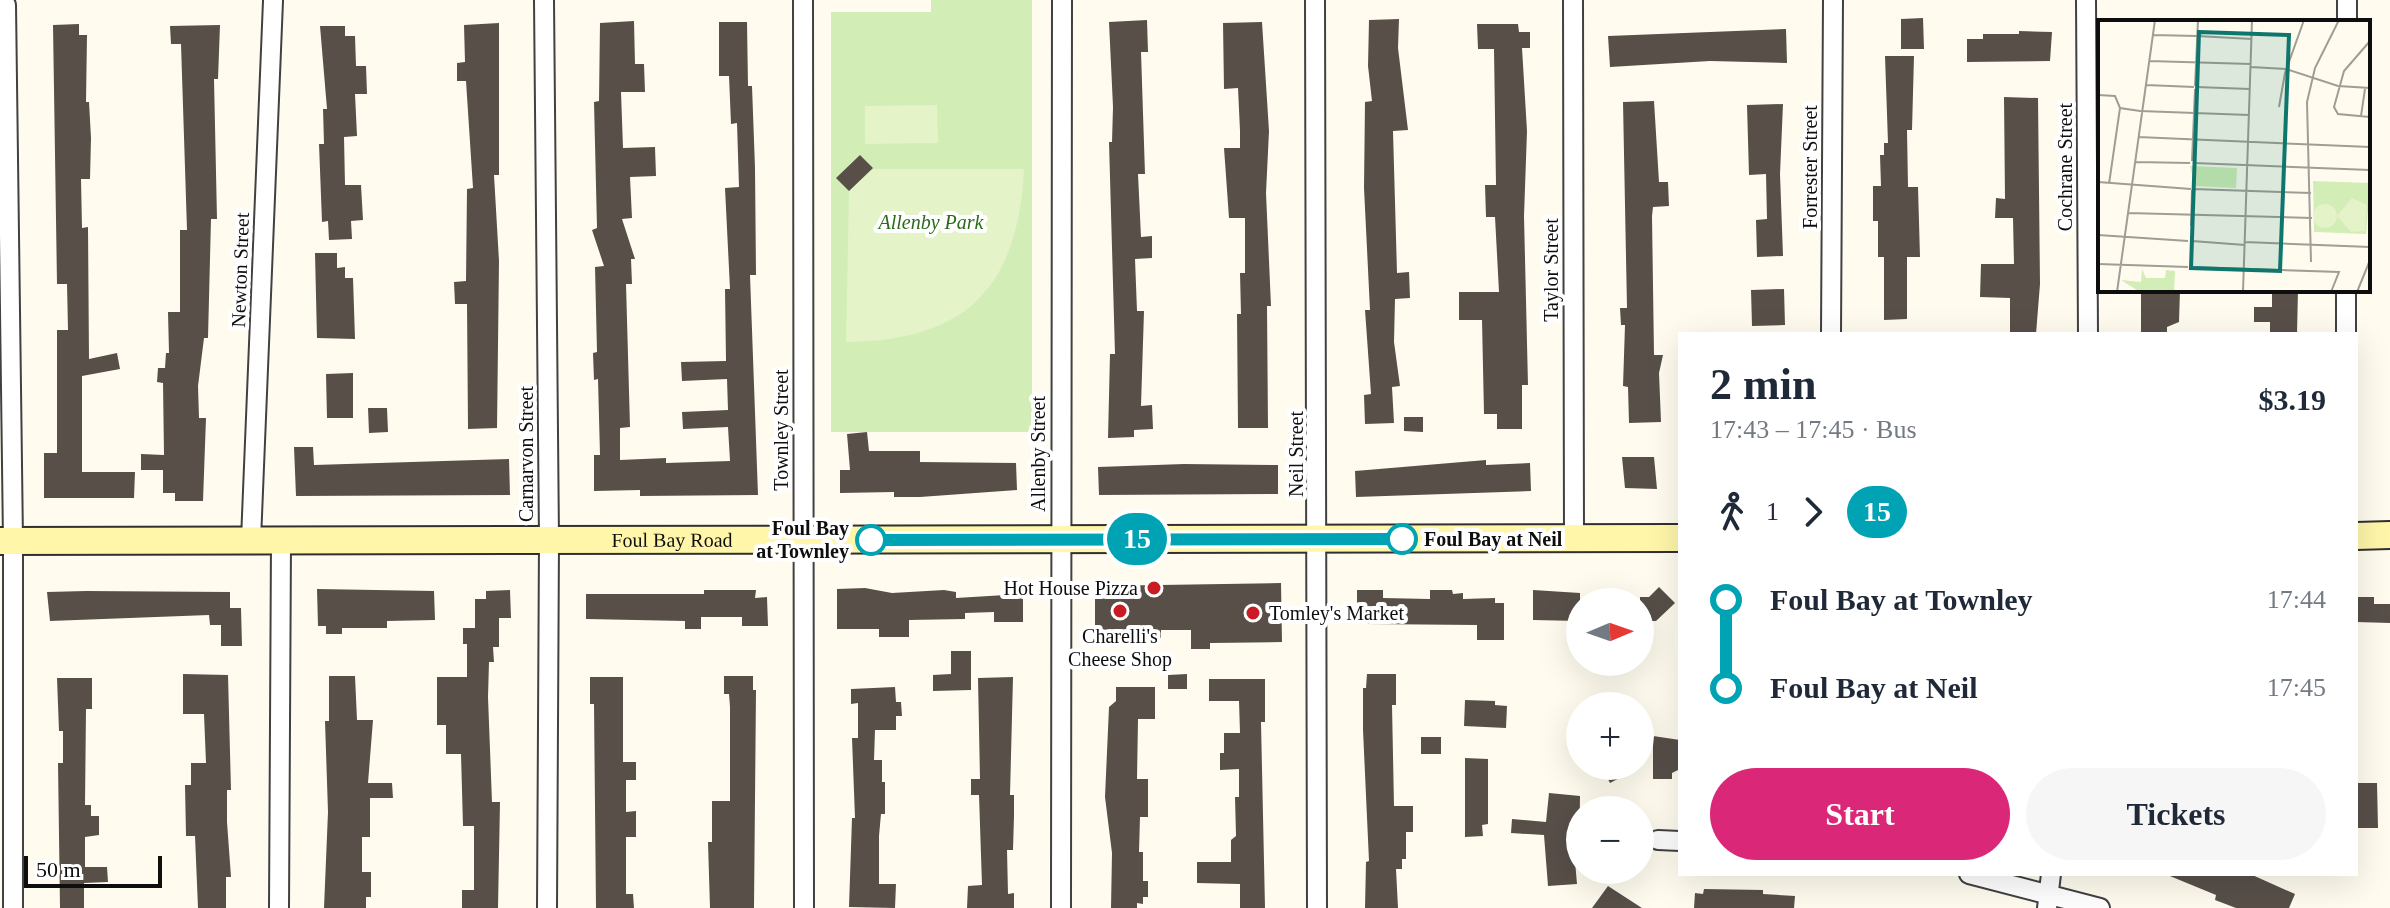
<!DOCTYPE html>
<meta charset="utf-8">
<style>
body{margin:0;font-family:Georgia,serif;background:#f6f6f7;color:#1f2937;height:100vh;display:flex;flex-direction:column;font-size:30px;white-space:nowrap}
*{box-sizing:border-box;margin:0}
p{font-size:26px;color:#747a83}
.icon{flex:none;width:44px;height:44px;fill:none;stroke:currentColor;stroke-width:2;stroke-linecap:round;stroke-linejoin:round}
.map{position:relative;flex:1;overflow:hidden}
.panel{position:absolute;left:1678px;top:332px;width:680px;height:544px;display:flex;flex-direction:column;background:#fff;border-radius:0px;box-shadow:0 8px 32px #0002}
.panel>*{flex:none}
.badge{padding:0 16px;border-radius:26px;font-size:28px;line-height:52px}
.needle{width:52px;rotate:88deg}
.tools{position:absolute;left:1566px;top:588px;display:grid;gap:16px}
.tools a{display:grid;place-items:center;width:88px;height:88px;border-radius:50%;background:#fff;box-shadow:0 8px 32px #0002;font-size:40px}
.scale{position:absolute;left:24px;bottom:20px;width:138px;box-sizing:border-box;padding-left:8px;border:4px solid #0e0e0e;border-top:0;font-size:22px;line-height:28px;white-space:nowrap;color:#0e0e0e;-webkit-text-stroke:6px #fff;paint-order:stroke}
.map>.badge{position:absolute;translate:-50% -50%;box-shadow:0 0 0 4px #fff}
.legs{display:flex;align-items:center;gap:12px;height:88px;padding:0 32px;font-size:26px}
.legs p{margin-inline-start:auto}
.overview{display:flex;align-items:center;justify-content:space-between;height:136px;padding:0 32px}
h1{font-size:44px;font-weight:700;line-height:60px}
.button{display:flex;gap:16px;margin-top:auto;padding:16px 32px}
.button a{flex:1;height:92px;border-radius:48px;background:#db2777;color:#fff;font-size:32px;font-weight:700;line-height:92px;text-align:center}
.button a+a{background:#f6f6f7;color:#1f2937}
ul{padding:0 32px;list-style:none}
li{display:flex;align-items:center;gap:28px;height:88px;font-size:30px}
li i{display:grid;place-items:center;width:12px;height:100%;margin:0 10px;background:currentColor}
li i::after{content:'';width:20px;height:20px;margin:-10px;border:6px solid;border-radius:50%;background:#fff}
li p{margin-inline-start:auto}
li:first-child i{background:linear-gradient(#0000 50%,currentColor 0)}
li:last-child i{background:linear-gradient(currentColor 50%,#0000 0)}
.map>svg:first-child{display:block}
.green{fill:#d2edb5}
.pitch{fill:#e4f3c8}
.building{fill:#584f49}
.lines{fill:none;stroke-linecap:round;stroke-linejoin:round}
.street-casing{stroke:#414141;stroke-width:22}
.secondary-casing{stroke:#303030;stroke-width:30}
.street{stroke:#fff;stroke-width:18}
.secondary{stroke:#fff6aa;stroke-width:26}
.line-1-casing{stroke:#fff;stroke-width:18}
.line-1{stroke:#00a3b4;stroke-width:12}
.stop-1-dot{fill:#fff;stroke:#00a3b4;stroke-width:4}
.poi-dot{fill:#c91b23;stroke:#fff;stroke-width:3}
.labels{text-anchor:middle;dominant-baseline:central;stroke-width:8;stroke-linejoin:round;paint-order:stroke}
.street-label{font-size:20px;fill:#0e0e0e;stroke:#fff}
.park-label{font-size:20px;font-style:italic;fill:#2a6b19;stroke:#fff}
.stop-label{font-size:20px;font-weight:bold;fill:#0e0e0e;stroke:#fff;text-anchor:end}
.poi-label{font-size:20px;fill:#0e0e0e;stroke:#fff;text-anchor:end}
.inset-road{fill:none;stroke:#9f9d95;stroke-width:2}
.view{fill:#0f766e;fill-opacity:0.15;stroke:#0f766e;stroke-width:4}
.inset-edge{fill:none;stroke:#0e0e0e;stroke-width:4}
</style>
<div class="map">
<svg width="2390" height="908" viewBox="0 0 2390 908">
<rect width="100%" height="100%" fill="#fffcef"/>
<!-- green -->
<path class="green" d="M931 0H1032V432H831V12H931Z"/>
<!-- pitch -->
<path class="pitch" d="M937 105 938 143 865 144V106Z
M873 169H1024C1018 288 966 341 846 342L849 191Z"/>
<!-- building -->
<path class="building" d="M1923 18 1924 49H1901V19Z
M1399 19 1398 48 1408 130 1393 131 1397 273 1409 272 1410 298 1395 299 1394 342 1400 386 1392 387 1394 423 1365 424 1364 395 1371 394 1365 310H1370L1364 188 1365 102 1372 101 1368 66 1369 20Z
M1147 20 1148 52H1141L1145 174H1138L1141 237 1152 236V258L1135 259 1137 311H1144L1141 406 1152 405 1153 429 1134 430V437L1108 438 1110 354H1115L1109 142H1112L1113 107 1109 22Z
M634 21 635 64H644L645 92H621L623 148 655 147 656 176 630 177 632 218 622 219 635 259H631L632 284H626L630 427 620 428V460L666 458V463L730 461 728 427 683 429 682 412 728 410 727 379 682 381 681 362 726 361 725 289H730L725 188 739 187 737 123 731 124 729 76H719V22H747L748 86H752L755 168 756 275H750L758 495 640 496V490L594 491V455H600L598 379 594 380 593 353 597 352 595 267 604 266 592 230 597 228 594 102 599 101 600 23Z
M1262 22 1269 131 1266 193 1271 306H1267L1268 428H1238L1237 314H1241L1240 273H1245V218H1229L1224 148H1240V131L1238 88 1224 89 1223 23Z
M499 23V175H494L499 261 497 428 468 429 467 304H455L454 282 466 281 467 189 473 188 466 81H457V63L465 62 464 25Z
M79 24V35H87L86 102H89L91 138 90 179H81L82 228 88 227 89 359 117 353 120 369 82 376V472H135L134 498H44V453H57V330H68L67 284H57L53 25Z
M1477 24H1518L1519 32H1530V48H1522L1527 131 1524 216 1528 385H1522V429H1497V414H1484L1482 320H1459V292H1499L1495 217H1486L1485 185H1496L1494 49H1478Z
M220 25 218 79H214L217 219H211L208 338H204L198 386 199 418H206L203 501H175V493H163V470H141V454L164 455 163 383 157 382 158 368H165L166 353H169L168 312H180V230H187L181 44H171L170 26Z
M320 26H345V36H355L356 66H366L367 94H355L357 136 344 137 345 185H361L363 220 351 221 352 239 329 240 328 221 322 222 319 144H324L323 109H327Z
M1786 29 1787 63 1710 61 1610 67 1608 36Z
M2019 31 2052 32 2050 61 1967 62V39H1983V34H2019Z
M1885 56H1914L1912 130H1907L1908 187H1918L1920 257H1907V319L1884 320V257H1878V221H1873V186H1881L1880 155H1884V143H1888Z
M2004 97 2038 98 2040 284 2036 334H2010V298L1980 297 1981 264H2014L2013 218H1995L1996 198 2005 199Z
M1654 101 1659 182H1668L1669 206 1653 207 1652 216 1654 355H1663L1659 373 1661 422 1629 423 1628 387 1623 386 1625 325H1621L1620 308H1627L1623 102Z
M1783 104 1780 174 1783 256 1757 257 1756 220 1767 219 1766 174 1749 175 1747 105Z
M860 155 873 168 849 191 836 178Z
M315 253H337V268L345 267V278H353L355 339 317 338Z
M1784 289 1785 325 1752 326 1751 290Z
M2141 290H2180L2179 322 2167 327V334H2141Z
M2272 290H2298L2297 334H2270V322H2254V307H2272Z
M353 373V418H327L326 374Z
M368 408H387L388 432 369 433Z
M1404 417H1423V432L1404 431Z
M867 432 869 451H920V462L1016 463 1017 490 920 497H894V492L840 493V470H850L847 434Z
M294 447H313L314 465 509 459 510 495 296 496Z
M1622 457H1654L1657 489 1625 488Z
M1486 460V465L1530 463 1531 491 1356 497 1355 471Z
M1184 464 1278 465V494L1099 495 1098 467Z
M1281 583 1282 642 1210 643V649H1191V630H1161V640L1095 637V586Z
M1659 587 1675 603 1656 621H1640V597H1649Z
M865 588 892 593 944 590 956 592V598L1023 594V622H994V612L965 613V619L909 620V637H879V629H837V589Z
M317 589 434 591 435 620 387 621V628H342V634H326V626H318Z
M510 590 511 618H499V647H493L494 662H489L488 697 492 802H500L498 908H462V890H474V826H463L461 754H446V725H437V677H467V644H463V628H475V599H486V591Z
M704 590H756L755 598 767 597 768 626H742V617H701V629H685V621L586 619V594H704Z
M1357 590H1383V598L1430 599V590H1452L1453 594 1463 593V599L1495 598V603H1504V640H1477V625L1367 624V619H1357Z
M1533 590 1580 593V621L1533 620Z
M86 591 230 592V608H241L242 646H221V625H210L209 615 50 621 47 592Z
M2356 597H2374V604H2390V623L2356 622Z
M951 651H971V690L933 691V675L951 674Z
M183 674 228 675 231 790H227V822L231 877H226V908H198L195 836H186L185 785H191V763H206L204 714H183Z
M1187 674V689H1168V675Z
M1367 674H1396V705H1392L1394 806H1413V832H1406V859H1402V869H1396L1398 908H1365L1366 862 1369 861 1363 730V688H1366Z
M329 676H355L357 720H373L368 783H392L393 798H370V837H362V872H371V897H366V908H324L328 812 325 721H329Z
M724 676H753V690H756L754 908H710L708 842H712V801H730V707L729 694H724Z
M590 677H623V762H636V780H626V812L636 811V837H626V894H633L634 908H596L594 704H590Z
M1013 677 1010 795H1014V816L1013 850H1007L1008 894 1014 893V908H967L968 886 982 885 979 795H971V779H980L978 678Z
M57 678H92V709H86L85 805H91V816H99V835L85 837V867H107L108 882 84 883V908H60L58 763H63V731H59Z
M1209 679H1265V722H1261L1265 908H1240V884L1197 883V862H1231V840L1236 836 1235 797H1239V769L1220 770V753H1224V733H1240L1239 701H1209Z
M895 687 896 702H901L902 716H896V730H875L874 760H882V782H885V814H881L879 836V884H896L895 908 849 907 852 818H855L852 738H858V703L851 704V689Z
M1116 687H1155V719H1138L1137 779H1148V817H1140L1139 852H1143V881H1148V897H1143V904L1137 903V908H1111L1112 853 1105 797 1109 707 1116 701Z
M1465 700 1495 701V705L1507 706 1506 728 1464 726Z
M1653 736 1680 740V769L1672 773V779H1653Z
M1421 737H1441V754H1421Z
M1465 758 1488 759V824L1482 825 1483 836 1465 837Z
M1601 766H1642L1610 783Z
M2356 783H2377L2378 828H2356Z
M1549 793 1580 796 1579 860 1575 861 1577 884 1548 886 1544 835 1511 833 1512 819 1546 822Z
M2165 874H2250L2295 894 2289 908H2236L2215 900 2216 895Z
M1608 886 1642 908H1592Z
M1704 889 1763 890V894L1795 896 1794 908H1694L1695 893 1703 894Z"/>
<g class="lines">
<!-- street casing -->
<g class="street-casing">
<path id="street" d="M544 0 549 540 547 908
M803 0 804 908
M1315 0 1317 908
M1573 0 1574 539
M2086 0 2088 334
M6 5 13 541V908
M2347 22V0
M1831 334 1833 0
M2346 334V290
M251 540 273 1
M1658 840 1680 841
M1969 874 2100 908
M279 908 281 541
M1061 908 1062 0
M2047 908 2051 874"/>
</g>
<!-- secondary casing -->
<g class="secondary-casing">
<g id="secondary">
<path d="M2356 536 2390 535"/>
<path id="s1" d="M0 541 1680 538"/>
</g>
</g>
<!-- street -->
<use href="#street" class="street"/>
<!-- secondary -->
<use href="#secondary" class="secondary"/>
</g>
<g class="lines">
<!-- line-1 casing -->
<g class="line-1-casing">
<path id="line-1" d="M871 540 1402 539"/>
</g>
<!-- line-1 -->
<use href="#line-1" class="line-1"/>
</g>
<!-- markers -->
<g class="stop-1-dot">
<circle cx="1402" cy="539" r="14"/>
<circle cx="871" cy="540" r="14"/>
</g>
<g class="poi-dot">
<circle cx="1154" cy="588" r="8"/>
<circle cx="1120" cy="611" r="8"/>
<circle cx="1253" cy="613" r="8"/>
</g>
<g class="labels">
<!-- street labels -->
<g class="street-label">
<text transform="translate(1810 167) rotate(-90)">Forrester Street</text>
<text transform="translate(2065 167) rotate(-90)">Cochrane Street</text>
<text transform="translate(240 270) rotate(-88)">Newton Street</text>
<text transform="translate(1551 270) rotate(-90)">Taylor Street</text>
<text transform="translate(781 430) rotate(-90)">Townley Street</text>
<text transform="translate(526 454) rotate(-90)">Carnarvon Street</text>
<text transform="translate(1038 454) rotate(-90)">Allenby Street</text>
<text transform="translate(1296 454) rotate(-90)">Neil Street</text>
<text stroke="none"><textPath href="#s1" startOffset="672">Foul Bay Road</textPath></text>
</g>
<!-- park labels -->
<g class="park-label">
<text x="931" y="222">Allenby Park</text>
</g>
<!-- stop labels -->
<g class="stop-label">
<text x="849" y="528">Foul Bay<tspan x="849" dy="23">at Townley</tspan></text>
<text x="1424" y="539" text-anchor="start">Foul Bay at Neil</text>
</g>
<!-- poi labels -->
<g class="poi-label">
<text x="1138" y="588">Hot House Pizza</text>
<text x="1269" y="613" text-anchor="start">Tomley's Market</text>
<text x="1120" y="636" text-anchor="middle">Charelli's<tspan x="1120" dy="23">Cheese Shop</tspan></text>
</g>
</g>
<!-- overview -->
<g transform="translate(2098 20)">
<rect width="272" height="272" fill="#fffcef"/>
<path d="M92 146 139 148 138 168 97 166ZM215 161 272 163 268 214 216 212ZM44 249 48 258H67L68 250 77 251 76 272H42L23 260 43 262Z" fill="#d2edb5"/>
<path d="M254 178 269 185 267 211 253 212 239 196ZM215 196a12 12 0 1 1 24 0a12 12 0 1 1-24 0Z" fill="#e4f3c8"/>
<path class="inset-road" d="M55 15 99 16M99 16 154 19M272 21 246 51 236 87 240 94 272 97M51 41 153 44M153 47 188 49 240 66 272 68M48 65 96 67M97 66 100 0M98 67 152 69M0 75 17 76 22 88 42 91 151 95M181 87 187 53 206 0M263 96 267 69M40 117 272 127M94 141 97 69M37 142 92 143M96 143 272 150M0 162 93 169M11 164 22 88M95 169 213 173M30 193 214 198M93 206 94 170M0 215 90 221M94 221 147 225M147 222 272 227M213 242 209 82 217 48 241 0M0 244 90 247M93 247 241 252 233 272M19 272 57 0M145 272 154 0M259 272 272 240"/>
<path class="view" d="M101 12 191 15 182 251 93 248Z"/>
<rect width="272" height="272" class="inset-edge"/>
</g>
</svg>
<div class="tools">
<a><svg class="needle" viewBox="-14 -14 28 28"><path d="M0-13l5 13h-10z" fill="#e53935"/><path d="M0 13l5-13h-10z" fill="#747a83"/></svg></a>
<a>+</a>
<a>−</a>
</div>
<div class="scale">50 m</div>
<b class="badge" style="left:1137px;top:539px;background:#00a3b4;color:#fff">15</b>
<section class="panel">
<div class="overview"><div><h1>2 min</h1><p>17:43 – 17:45 · Bus</p></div><b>$3.19</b></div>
<div class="legs"><svg class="icon" aria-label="walk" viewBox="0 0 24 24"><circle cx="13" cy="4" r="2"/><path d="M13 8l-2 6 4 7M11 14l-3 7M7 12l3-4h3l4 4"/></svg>1<svg class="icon" aria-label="forward" viewBox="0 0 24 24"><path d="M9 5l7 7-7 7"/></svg><b class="badge" style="background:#00a3b4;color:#fff">15</b></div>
<ul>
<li><i style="color:#00a3b4"></i><b>Foul Bay at Townley</b><p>17:44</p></li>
<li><i style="color:#00a3b4"></i><b>Foul Bay at Neil</b><p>17:45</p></li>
</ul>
<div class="button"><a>Start</a><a>Tickets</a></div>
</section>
</div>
